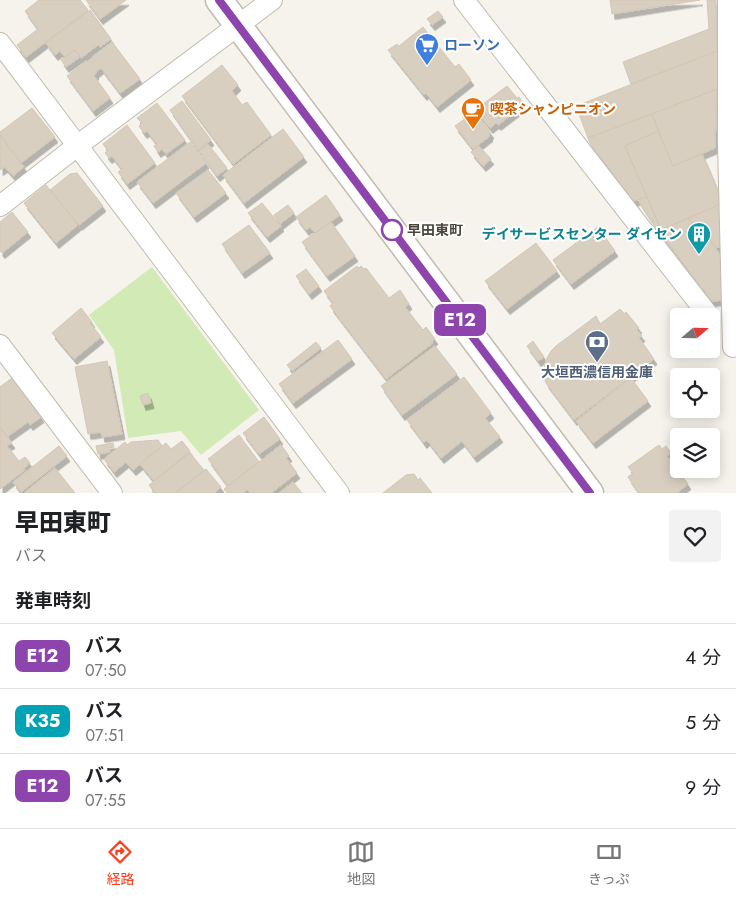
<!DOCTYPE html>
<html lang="ja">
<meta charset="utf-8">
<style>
body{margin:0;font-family:Jost,"Noto Sans JP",sans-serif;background:#f2f2f2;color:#202124;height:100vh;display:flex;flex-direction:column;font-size:19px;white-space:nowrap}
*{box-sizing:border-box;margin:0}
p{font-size:16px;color:#757577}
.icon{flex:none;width:28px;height:28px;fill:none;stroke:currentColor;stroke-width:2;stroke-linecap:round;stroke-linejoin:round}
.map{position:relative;height:493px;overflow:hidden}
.drawer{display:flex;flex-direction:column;background:#fff;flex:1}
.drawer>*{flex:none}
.badge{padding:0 10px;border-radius:8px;font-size:18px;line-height:32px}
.needle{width:32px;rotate:70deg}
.buttons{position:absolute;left:670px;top:308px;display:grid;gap:10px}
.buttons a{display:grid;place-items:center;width:50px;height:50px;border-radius:5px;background:#fff;box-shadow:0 2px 12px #0003;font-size:25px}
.map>.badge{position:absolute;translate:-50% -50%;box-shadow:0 0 0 2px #fff}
h2{padding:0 15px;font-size:19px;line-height:45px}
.round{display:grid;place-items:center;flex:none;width:52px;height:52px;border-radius:5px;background:#f2f2f2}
.overview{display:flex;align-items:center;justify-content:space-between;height:85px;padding:0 15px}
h1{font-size:24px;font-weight:800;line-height:38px}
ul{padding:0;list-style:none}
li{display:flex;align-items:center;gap:15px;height:65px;padding:0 15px;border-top:1px solid #e0e0e0}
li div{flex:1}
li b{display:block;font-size:19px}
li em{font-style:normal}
li .badge{min-width:55px;font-weight:700;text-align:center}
.dock{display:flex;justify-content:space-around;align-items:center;height:70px;border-top:1px solid #e0e0e0;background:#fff;font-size:14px;color:#757577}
.dock a{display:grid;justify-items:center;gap:2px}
.dock .selected{color:#fc3f1d}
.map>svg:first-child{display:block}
.green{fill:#d2eab5}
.building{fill:#d8cfc1;stroke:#d3c7b4;filter:url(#shadow)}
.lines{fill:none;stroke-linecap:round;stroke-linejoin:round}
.minor-casing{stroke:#c2bbae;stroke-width:22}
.tertiary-casing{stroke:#c2bbae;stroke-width:29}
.minor{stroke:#fff;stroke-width:20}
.tertiary{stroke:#fff;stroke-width:26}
.line-casing{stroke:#fff;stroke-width:11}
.line{stroke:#8e44ad;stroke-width:8}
.stop-dot{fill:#fff;stroke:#8e44ad;stroke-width:2.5}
.labels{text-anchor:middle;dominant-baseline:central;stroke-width:4;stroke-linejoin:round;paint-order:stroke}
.shop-label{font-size:14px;font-weight:bold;fill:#366cbe;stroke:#fff;text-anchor:start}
.food-label{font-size:14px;font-weight:bold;fill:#c56008;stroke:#fff;text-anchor:start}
.stop-label{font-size:14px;font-weight:bold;fill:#4b4439;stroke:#fff;text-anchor:start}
.culture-label{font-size:14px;font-weight:bold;fill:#0d838f;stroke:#fff;text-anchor:end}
.service-label{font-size:14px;font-weight:bold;fill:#4e5e75;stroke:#fff}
</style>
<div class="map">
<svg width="736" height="493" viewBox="0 0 736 493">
<defs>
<filter id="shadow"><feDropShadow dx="3" dy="5.5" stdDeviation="0" flood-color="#0004"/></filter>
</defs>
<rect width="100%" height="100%" fill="#f6f3ec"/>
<!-- green -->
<path class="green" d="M152 267 259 410 201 455 181 431 128 438 114 350 89 315Z"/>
<!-- building -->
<path class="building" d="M39 0H80L88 10 26 57 17 45 38 29 25 11Z
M86 0H126L100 19Z
M610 0H700L612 14Z
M707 0H716L717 51 631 84 623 62 709 29Z
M90 10 111 39 100 47 98 45 81 58 75 50 65 57 60 51 55 55 46 43Z
M438 11 443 17 432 25 427 19Z
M423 27 455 67 459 64 471 80 437 107 426 93 424 95 388 50 397 44 399 46Z
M112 42 140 79 120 93 101 68 95 73 96 74 94 76 110 98 93 111 67 76 86 61 88 62 93 58 92 57Z
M75 50 80 57 66 67 61 60Z
M717 51 721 58 722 87 588 138 576 106Z
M222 65 238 85 232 91 242 105 247 102 271 135 233 164 182 96Z
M507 86 517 98 519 97 524 105 498 125 496 123 490 128 475 110Z
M717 89 715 148 673 166 652 114Z
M182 101 211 140 198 150 170 110Z
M157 103 185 140 166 154 162 149 158 152 154 146 157 144 147 131 144 133 139 126 142 123 137 118Z
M32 108 55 137 21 163 0 135V132Z
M474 112 491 133 489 135 490 136 473 149 455 126Z
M652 114 658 131 625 146 647 197 633 201 590 143 588 138Z
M127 125 155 163 127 184 118 172 122 169 112 156 109 158 105 153 108 151 103 144Z
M283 129 304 157 244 203 223 175Z
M658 131 673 166 702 154 723 203 661 230 625 146Z
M0 135 24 167 13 176 5 167 0 170Z
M190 142 206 163 153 203 137 182Z
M208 144 227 168 217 176 199 151Z
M479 146 491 159 483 166 471 152Z
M208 170 226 193 194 217 176 193Z
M77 173 103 206 79 225 50 190 70 174Z
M46 185 78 225 56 243 24 203Z
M326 195 340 215 315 233 310 227 306 230 296 217Z
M647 197 660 227 656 228 638 200Z
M262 203 281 226 267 237 248 213Z
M721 204 722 246 716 248 703 229 698 232 688 218Z
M288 205 294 213 280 224 274 215Z
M12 212 28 232 2 253 0 251V222Z
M688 218 698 232 703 229 724 261 725 300 712 301 659 231Z
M331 222 355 256 327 276 302 242Z
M249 225 270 253 242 273 222 244Z
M598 227 615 251 571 284 553 260Z
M536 243 557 271 507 309 485 281Z
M357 266 359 268 361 266 364 269 366 268 389 298 400 290 409 304 405 307 423 330 426 327 435 339 431 342 433 343 386 379 330 306 333 303 324 291Z
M306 269 319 286 309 294 296 276Z
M81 308 92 322 90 323 101 337 74 359 52 333Z
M620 309 625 314 626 312 639 328 637 330 642 336 639 338 654 359 574 420 546 383 544 377V367L547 358 551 351 556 346 596 316 600 324Z
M338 340 352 359 293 403 279 384Z
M533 341 544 357 538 361 527 346Z
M316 342 321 348 292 371 287 365Z
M435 346 457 374 402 415 381 386Z
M107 361 122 434 102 437 101 432 88 434 75 367Z
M464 377 491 413 485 418 500 437 474 457 462 441 441 458 427 440 424 443 407 420Z
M12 378 41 417 30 425 28 422 7 437 0 427V387Z
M631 378 648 401 593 443 576 421Z
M148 393 151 403 143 405 140 396Z
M264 417 280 439 259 454 243 433Z
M0 427 12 443 7 446 19 461 25 457 30 463 24 468 25 470 0 489Z
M239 435 259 462 228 486 208 459Z
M158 440 162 446 133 470 126 462 114 472 104 459 125 442 127 445 131 442Z
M182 441 190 451 154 481 140 464 166 443 171 449Z
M113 443 114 447 109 448 110 452 98 454 96 446Z
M281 445 289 456 286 458 297 473 271 493H250L247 490 243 493H227L224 489Z
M659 445 662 449 666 446 671 453 667 456 688 484 677 493H639L628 477 633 473 628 467Z
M59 446 67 456 21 492 13 482Z
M190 453 204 470 175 493H155L149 485Z
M55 468 75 493H24Z
M206 469 221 487 214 493H176Z
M414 474 418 480 420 478 432 493H383L406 475Z
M293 482 302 493H279Z"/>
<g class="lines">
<!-- minor casing -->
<g class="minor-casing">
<path id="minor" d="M464 0 709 316
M728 0V144L733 347
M0 43 339 493
M0 206 77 146 272 0
M0 345 112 493"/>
</g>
<!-- tertiary casing -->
<g class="tertiary-casing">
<path id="tertiary" d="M219 0 590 493"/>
</g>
<!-- minor -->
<use href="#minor" class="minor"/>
<!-- tertiary -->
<use href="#tertiary" class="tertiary"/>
</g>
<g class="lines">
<!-- line casing -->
<g class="line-casing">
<path id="line" d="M219 0 590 493"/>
</g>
<!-- line -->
<use href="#line" class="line"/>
</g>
<!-- icons -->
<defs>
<g id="supermarket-pin" transform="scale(1.25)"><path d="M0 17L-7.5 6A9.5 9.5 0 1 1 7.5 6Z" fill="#3f7fe0" stroke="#fff"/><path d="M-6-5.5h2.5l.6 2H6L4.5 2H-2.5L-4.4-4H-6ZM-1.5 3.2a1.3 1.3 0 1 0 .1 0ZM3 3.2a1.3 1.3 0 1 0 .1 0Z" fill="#fff"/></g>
<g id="cafe-pin" transform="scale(1.25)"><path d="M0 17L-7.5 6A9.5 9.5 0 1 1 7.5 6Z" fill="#e8710a" stroke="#fff"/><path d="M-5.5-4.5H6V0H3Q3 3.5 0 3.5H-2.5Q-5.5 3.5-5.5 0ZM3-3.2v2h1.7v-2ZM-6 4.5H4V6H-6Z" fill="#fff"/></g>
<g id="building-pin" transform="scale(1.25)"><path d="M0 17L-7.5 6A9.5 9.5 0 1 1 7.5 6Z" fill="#0f9aa8" stroke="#fff"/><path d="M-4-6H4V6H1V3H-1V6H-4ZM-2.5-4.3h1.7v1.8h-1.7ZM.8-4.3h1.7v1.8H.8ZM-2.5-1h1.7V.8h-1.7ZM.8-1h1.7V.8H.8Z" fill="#fff"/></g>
<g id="bank-pin" transform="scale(1.25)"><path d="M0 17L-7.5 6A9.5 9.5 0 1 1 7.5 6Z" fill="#5c6f8a" stroke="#fff"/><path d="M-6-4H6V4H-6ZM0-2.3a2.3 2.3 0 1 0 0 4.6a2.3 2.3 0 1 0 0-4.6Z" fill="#fff"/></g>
</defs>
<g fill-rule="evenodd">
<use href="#supermarket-pin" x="427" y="45"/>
<use href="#cafe-pin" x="473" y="109"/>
<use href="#building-pin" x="699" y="234"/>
<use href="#bank-pin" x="597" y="342"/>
</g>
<!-- markers -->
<circle class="stop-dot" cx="392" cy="230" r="10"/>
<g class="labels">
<!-- shop labels -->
<g class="shop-label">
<text x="444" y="45">ローソン</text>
</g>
<!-- food labels -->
<g class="food-label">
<text x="490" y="109">喫茶シャンピニオン</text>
</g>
<!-- stop labels -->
<g class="stop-label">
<text x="407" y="230">早田東町</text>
</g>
<!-- culture labels -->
<g class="culture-label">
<text x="682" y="234">デイサービスセンター ダイセン</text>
</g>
<!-- service labels -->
<g class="service-label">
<text x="597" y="372">大垣西濃信用金庫</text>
</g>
</g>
</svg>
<div class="buttons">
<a><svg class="needle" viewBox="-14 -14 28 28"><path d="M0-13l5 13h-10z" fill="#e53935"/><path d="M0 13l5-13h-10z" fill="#757577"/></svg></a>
<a><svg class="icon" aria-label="locate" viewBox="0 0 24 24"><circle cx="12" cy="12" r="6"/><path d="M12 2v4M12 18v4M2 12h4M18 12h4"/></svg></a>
<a><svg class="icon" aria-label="layers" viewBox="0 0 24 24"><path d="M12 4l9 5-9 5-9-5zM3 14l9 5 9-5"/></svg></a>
</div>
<b class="badge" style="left:460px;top:320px;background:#8e44ad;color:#fff">E12</b>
</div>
<section class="drawer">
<div class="overview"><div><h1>早田東町</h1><p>バス</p></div><a class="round"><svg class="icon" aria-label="heart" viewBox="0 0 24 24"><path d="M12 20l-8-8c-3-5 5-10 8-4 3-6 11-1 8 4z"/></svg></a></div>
<h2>発車時刻</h2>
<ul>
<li><span class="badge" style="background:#8e44ad;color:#fff">E12</span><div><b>バス</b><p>07:50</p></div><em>4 分</em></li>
<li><span class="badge" style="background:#00a3b4;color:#fff">K35</span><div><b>バス</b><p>07:51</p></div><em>5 分</em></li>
<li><span class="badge" style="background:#8e44ad;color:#fff">E12</span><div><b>バス</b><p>07:55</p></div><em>9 分</em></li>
</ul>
</section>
<nav class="dock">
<a class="selected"><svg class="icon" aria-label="directions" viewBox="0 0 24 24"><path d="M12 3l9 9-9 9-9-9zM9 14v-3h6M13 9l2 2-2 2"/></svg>経路</a>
<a><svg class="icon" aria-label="map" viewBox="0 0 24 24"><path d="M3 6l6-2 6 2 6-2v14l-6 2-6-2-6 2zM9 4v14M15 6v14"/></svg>地図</a>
<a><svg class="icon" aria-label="tickets" viewBox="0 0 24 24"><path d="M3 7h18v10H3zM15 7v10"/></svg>きっぷ</a>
</nav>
